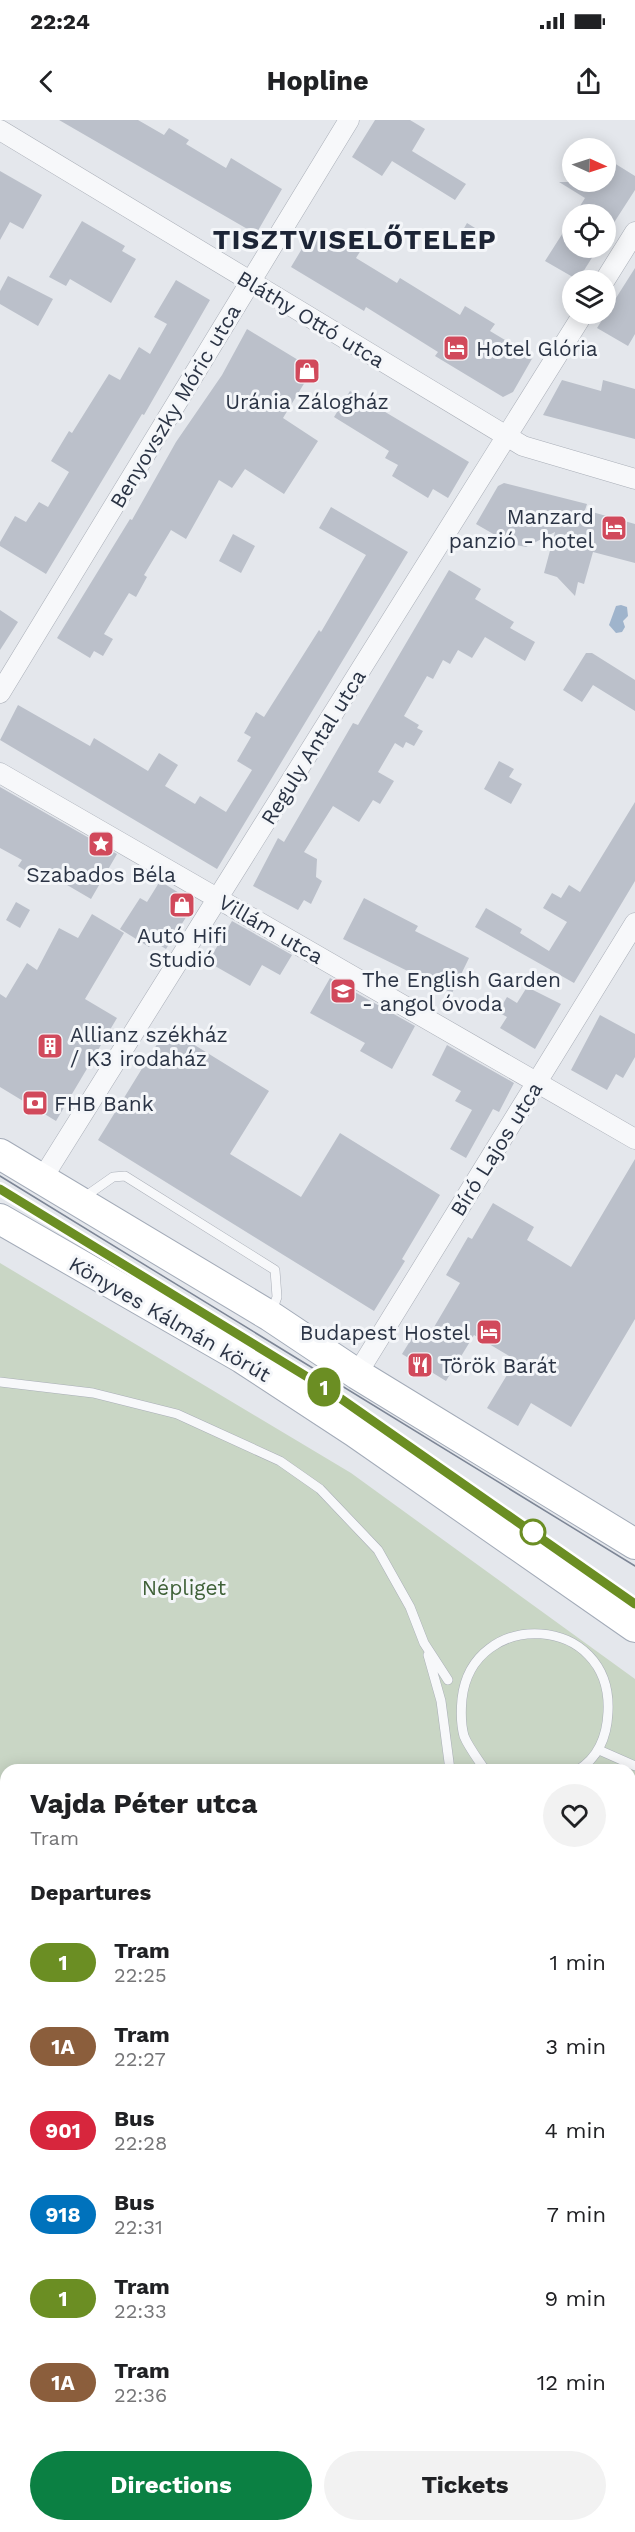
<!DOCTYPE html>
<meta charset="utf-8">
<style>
body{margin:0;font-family:"Work Sans",sans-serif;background:#f2f2f2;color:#202124;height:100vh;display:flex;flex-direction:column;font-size:22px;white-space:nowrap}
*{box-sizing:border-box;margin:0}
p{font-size:20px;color:#757577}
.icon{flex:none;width:33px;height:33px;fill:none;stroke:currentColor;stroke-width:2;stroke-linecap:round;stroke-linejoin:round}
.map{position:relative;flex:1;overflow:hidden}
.sheet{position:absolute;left:0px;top:1644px;width:636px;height:768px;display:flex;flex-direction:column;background:#fff;border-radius:18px 18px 0 0;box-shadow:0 3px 15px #0003}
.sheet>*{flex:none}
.badge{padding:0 12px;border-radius:20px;font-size:21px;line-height:39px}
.needle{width:39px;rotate:93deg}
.buttons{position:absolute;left:562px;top:18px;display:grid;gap:12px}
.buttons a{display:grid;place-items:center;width:54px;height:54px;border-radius:50%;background:#fff;box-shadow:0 3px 15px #0003;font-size:30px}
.map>.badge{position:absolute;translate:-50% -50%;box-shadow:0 0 0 3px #fff}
h2{padding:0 30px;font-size:22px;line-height:54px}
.round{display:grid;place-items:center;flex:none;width:63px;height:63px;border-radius:32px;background:#f2f2f2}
.head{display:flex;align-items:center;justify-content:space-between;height:102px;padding:0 30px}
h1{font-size:28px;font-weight:700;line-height:45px}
.cta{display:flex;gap:12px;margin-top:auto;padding:12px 30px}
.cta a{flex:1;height:69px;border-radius:36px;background:#0b8043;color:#fff;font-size:24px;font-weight:700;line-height:69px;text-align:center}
.cta a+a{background:#f2f2f2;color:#202124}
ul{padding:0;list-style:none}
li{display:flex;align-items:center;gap:18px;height:84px;padding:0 30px}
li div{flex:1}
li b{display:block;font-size:22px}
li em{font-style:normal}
li .badge{min-width:66px;font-weight:700;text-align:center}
.status{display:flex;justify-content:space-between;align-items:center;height:42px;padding:0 30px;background:#fff;direction:ltr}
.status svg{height:16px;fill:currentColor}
header{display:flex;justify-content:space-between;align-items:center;height:78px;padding:0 30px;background:#fff;font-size:27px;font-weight:700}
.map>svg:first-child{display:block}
.green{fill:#c9d6c5;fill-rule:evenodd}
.water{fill:#9fb4cc}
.building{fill:#bbc0ca}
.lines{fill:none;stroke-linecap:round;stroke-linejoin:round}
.lane-casing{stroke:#a9aeb7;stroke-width:10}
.street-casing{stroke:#a9aeb7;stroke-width:21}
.secondary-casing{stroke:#a9aeb7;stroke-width:28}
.primary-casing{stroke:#a3abb8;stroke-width:32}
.lane{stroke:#f7f8fa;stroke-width:9}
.street{stroke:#f7f8fa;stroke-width:20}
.secondary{stroke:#fff;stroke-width:27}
.primary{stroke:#fff;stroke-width:30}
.tram{stroke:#7d8696;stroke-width:1.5}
.line-casing{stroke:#fff;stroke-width:14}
.line{stroke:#6b8e23;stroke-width:9}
.stop-dot{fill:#fff;stroke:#6b8e23;stroke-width:3}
.labels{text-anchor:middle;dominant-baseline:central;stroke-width:6;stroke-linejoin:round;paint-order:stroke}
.street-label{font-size:21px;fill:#2b3445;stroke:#f4f6f9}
.poi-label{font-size:21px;fill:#2b3445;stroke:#f4f6f9;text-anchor:start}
.park-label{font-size:21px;fill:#3f6138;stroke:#f4f6f9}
.district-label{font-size:27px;font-weight:bold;letter-spacing:1.5px;fill:#1d2536;stroke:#f4f6f9}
</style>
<div class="status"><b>22:24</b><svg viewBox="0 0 49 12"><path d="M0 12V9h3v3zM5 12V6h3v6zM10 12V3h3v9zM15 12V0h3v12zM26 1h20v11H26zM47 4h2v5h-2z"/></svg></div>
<header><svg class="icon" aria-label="back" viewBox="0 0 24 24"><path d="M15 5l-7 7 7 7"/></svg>Hopline<svg class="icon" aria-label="share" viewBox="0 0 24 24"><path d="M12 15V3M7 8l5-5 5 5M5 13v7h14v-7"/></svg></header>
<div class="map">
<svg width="635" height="2412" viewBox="0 0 635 2412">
<rect width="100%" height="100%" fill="#e4e7ec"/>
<!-- green -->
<path class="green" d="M0 1143 351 1353 635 1559V2412H0ZM6 1650H630V2406H6Z"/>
<!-- water -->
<path class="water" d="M621 485 627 487 628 496 623 501 625 507 622 512 616 513 609 505 616 486Z"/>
<!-- building -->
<path class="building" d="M59 0H138L164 15 169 8 189 20 186 24 226 48 231 38 282 69 256 114Z
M375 0H410L425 9 412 31 466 64 455 80 392 41 382 56 352 37Z
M606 38 635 56V70L606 115V94H575L585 78 559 62H606Z
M0 51 42 75 23 109 10 102 0 120Z
M573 97V128H598L578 160 545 141Z
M82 101 125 126 122 131 136 139 111 183 70 159 66 166 49 157Z
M467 103 488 116 480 129 459 117Z
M312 112 337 127 342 118 361 130 356 138 397 163 400 158 460 195 465 186 495 204 490 211 533 237 513 272 503 277 435 236 438 232 366 187 364 191 291 147Z
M635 148V214L628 226 597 208Z
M8 156 53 179 38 206 0 184V171Z
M176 160 210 180 144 295 142 294 46 454 0 426V422L15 396 26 402 39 382 48 387 69 352 51 341 69 311 72 313 109 254 120 260 139 227 150 234 167 204 154 197Z
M247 209 313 249 283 298 318 321 284 374 245 349 232 368 219 360 186 419 171 410 144 455 147 457 136 477 129 473 104 514 113 519 103 536 94 531 90 538 57 518 130 399 132 400 176 322 222 255Z
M562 260 601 271 603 260 635 269V319L543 295Z
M350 271 469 342 448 378 433 369 428 378 392 356 398 345 385 338 389 331 334 297Z
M504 363 587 384 585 390 635 404V443L593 432 584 464 578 462 575 476 557 457 544 453 555 412 526 427 516 425 512 417 502 419 476 404 498 366Z
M331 387 408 432 217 749 0 620 18 585 90 626 94 618 148 651 159 633 178 645 165 666 195 684 200 676 226 692 252 650 237 641 251 617 244 613 256 592 264 597 319 510 321 512 366 435 319 408Z
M233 414 255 426 241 453 219 441Z
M449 450 481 469 475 479 514 502 510 508 535 522 525 541 485 517 472 538 458 530 450 544 443 540 433 559 427 556 404 596 419 605 417 608 423 611 414 626 406 622 403 628 395 623 378 652 394 661 380 684 373 680 359 702 333 686 304 732 317 739 316 757 322 761 311 784 304 780 298 790 253 766 278 718 284 722 353 603 358 605Z
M0 490 18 502 0 530Z
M586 533H592L635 560V591L593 565 582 582 563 570Z
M499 641 514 649 509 657 522 664 511 684 484 669Z
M0 667 117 734 91 779 38 748 34 756 18 746 22 740 0 728Z
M635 682V761L574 863 475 807 486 788 522 809 520 813 549 831 567 802 543 788 552 773 561 778 569 765 580 772Z
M160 761 195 783 166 829 153 821 149 827 120 809 140 778 147 782Z
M364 778 418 806 415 811 469 838 452 873 343 819Z
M16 782 30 790 20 808 6 800Z
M92 794 124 813 85 879 117 898 56 1001 0 967V874L6 878 27 843 37 850 59 808 78 818Z
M232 801 292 835 280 855 262 845 250 866 208 842Z
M330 858 415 906 392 949 360 931 365 923 310 893Z
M527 867 561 884 535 929 500 908 507 897 498 892 507 877 517 883Z
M600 895 635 914V937L623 958 616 954 607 970 571 950Z
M167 908 269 971 230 1034 301 1077 340 1013 440 1075 402 1139 405 1141 374 1191 98 1020Z
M447 925 514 963 499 992 493 989 466 1038 450 1029 472 990 455 981 461 971 432 955Z
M635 1039V1199L571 1307 531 1283 518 1306 487 1288 516 1240 474 1215 446 1261 402 1234 415 1213 427 1219 460 1163 446 1155 468 1117 472 1119 493 1083 534 1107 527 1120 571 1147Z"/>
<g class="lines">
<!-- lane casing -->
<g class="lane-casing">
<path id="lane" d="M83 1078 113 1057 125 1056 275 1150 277 1177 272 1191
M0 1262 93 1273 177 1294 280 1341 320 1369 378 1430 410 1487 424 1523 448 1560
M428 1535 441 1581 450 1650
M599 1630 635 1646
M488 1650 483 1647C477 1638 468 1626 464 1616 461 1605 461 1590 462 1579 472 1487 613 1493 608 1592 607 1615 599 1637 578 1650
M630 2069 635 2062
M621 2406 623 2412"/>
</g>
<!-- street casing -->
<g class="street-casing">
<path id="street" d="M0 10 523 326 635 359
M605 160 635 112
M0 573 349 0
M0 653 635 1019
M42 1059 583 194
M357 1254 635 803
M79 2412 84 2406"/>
</g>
<!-- secondary casing -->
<g class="secondary-casing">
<path id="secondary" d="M630 1729 635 1720
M249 2412 253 2406"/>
</g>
<!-- primary casing -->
<g class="primary-casing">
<path id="primary" d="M0 1034 270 1196 357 1254 635 1424
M0 1099 242 1238 355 1312 635 1507"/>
</g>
<!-- lane -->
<use href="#lane" class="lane"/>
<!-- street -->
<use href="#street" class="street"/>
<!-- secondary -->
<use href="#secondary" class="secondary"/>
<!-- primary -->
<use href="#primary" class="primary"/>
<!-- tram -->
<path class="tram" d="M0 1056 635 1446
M0 1069 327 1269 635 1484"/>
</g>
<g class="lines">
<!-- line casing -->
<g class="line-casing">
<path id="line" d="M0 1069 327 1269 635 1484"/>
</g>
<!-- line -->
<use href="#line" class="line"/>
</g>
<!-- icons -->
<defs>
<g id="hotel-square" transform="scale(1.35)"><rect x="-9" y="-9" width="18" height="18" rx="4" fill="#d1495b" stroke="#f4f6f9"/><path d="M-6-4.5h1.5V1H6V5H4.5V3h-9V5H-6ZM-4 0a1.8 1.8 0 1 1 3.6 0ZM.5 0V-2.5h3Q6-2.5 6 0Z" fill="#fff"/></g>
<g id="shop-square" transform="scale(1.35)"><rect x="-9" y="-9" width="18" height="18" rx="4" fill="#d1495b" stroke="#f4f6f9"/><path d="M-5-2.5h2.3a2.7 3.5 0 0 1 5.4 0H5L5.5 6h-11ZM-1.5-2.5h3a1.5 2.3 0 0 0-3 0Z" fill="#fff"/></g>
<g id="sight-square" transform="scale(1.35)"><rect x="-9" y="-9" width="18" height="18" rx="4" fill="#d1495b" stroke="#f4f6f9"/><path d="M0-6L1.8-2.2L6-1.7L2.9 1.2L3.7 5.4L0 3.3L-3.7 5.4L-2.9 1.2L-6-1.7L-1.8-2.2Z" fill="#fff"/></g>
<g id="school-square" transform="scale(1.35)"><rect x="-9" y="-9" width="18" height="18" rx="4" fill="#d1495b" stroke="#f4f6f9"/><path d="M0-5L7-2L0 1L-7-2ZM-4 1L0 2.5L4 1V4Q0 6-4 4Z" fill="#fff"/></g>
<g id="building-square" transform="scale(1.35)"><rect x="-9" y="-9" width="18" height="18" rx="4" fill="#d1495b" stroke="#f4f6f9"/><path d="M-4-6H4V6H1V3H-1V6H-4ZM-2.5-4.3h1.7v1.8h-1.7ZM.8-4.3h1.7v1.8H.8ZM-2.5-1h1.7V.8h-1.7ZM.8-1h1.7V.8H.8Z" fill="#fff"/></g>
<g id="bank-square" transform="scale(1.35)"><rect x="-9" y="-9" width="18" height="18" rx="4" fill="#d1495b" stroke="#f4f6f9"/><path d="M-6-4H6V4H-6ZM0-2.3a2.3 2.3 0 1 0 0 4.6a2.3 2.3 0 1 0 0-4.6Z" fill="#fff"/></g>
<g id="restaurant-square" transform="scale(1.35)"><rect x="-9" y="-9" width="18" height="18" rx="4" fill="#d1495b" stroke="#f4f6f9"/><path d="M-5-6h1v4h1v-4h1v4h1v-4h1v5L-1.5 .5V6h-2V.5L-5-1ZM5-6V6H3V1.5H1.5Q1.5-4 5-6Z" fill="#fff"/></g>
</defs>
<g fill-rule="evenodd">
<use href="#hotel-square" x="456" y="228"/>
<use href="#shop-square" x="307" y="251"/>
<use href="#hotel-square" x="614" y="408"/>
<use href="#sight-square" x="101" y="724"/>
<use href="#shop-square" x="182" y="785"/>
<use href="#school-square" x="343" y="871"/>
<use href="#building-square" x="50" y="926"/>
<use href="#bank-square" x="35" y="983"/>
<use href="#hotel-square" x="489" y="1212"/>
<use href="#restaurant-square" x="420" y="1245"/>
</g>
<!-- markers -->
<circle class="stop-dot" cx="533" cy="1412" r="12"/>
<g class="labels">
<!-- street labels -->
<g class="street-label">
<text transform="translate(311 199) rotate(31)">Bláthy Ottó utca</text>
<text transform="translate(175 286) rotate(-59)">Benyovszky Móric utca</text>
<text transform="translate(313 627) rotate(-58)">Reguly Antal utca</text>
<text transform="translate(271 809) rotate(30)">Villám utca</text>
<text transform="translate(496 1029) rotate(-58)">Bíró Lajos utca</text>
<text transform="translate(170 1199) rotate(30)">Könyves Kálmán körút</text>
</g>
<!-- poi labels -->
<g class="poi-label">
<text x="476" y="228">Hotel Glória</text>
<text x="307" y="281" text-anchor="middle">Uránia Zálogház</text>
<text x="594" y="396" text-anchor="end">Manzard<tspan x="594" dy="24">panzió - hotel</tspan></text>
<text x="101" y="754" text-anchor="middle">Szabados Béla</text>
<text x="182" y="815" text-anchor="middle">Autó Hifi<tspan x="182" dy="24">Studió</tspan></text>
<text x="362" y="859">The English Garden<tspan x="362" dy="24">- angol óvoda</tspan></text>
<text x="70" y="914">Allianz székház<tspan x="70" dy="24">/ K3 irodaház</tspan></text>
<text x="54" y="983">FHB Bank</text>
<text x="470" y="1212" text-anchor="end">Budapest Hostel</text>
<text x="440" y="1245">Török Barát</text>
</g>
<!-- park labels -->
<g class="park-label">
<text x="184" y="1467">Népliget</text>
</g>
<!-- district labels -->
<g class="district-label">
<text x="355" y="120">TISZTVISELŐTELEP</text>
</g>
</g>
</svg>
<div class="buttons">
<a><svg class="needle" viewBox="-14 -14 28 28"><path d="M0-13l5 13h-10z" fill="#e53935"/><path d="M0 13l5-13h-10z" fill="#757577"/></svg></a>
<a><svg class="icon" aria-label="locate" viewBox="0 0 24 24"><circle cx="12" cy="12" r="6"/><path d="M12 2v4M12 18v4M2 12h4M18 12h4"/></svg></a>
<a><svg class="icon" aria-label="layers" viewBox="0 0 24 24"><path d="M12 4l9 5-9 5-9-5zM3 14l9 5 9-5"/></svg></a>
</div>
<b class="badge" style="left:324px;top:1267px;background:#6b8e23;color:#fff">1</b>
<section class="sheet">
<div class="head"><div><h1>Vajda Péter utca</h1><p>Tram</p></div><a class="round"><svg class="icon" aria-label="heart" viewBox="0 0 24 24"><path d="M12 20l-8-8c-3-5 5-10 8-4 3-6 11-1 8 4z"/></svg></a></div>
<h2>Departures</h2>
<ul>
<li><span class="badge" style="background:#6b8e23;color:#fff">1</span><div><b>Tram</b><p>22:25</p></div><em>1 min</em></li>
<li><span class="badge" style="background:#8b5e3c;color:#fff">1A</span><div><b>Tram</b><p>22:27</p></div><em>3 min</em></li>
<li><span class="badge" style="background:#d7263d;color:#fff">901</span><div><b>Bus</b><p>22:28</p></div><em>4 min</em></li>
<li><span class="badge" style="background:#0072bc;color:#fff">918</span><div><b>Bus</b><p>22:31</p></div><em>7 min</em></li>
<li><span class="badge" style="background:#6b8e23;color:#fff">1</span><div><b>Tram</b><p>22:33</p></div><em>9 min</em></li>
<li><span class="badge" style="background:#8b5e3c;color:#fff">1A</span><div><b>Tram</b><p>22:36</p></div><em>12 min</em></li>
</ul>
<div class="cta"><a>Directions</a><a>Tickets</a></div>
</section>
</div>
